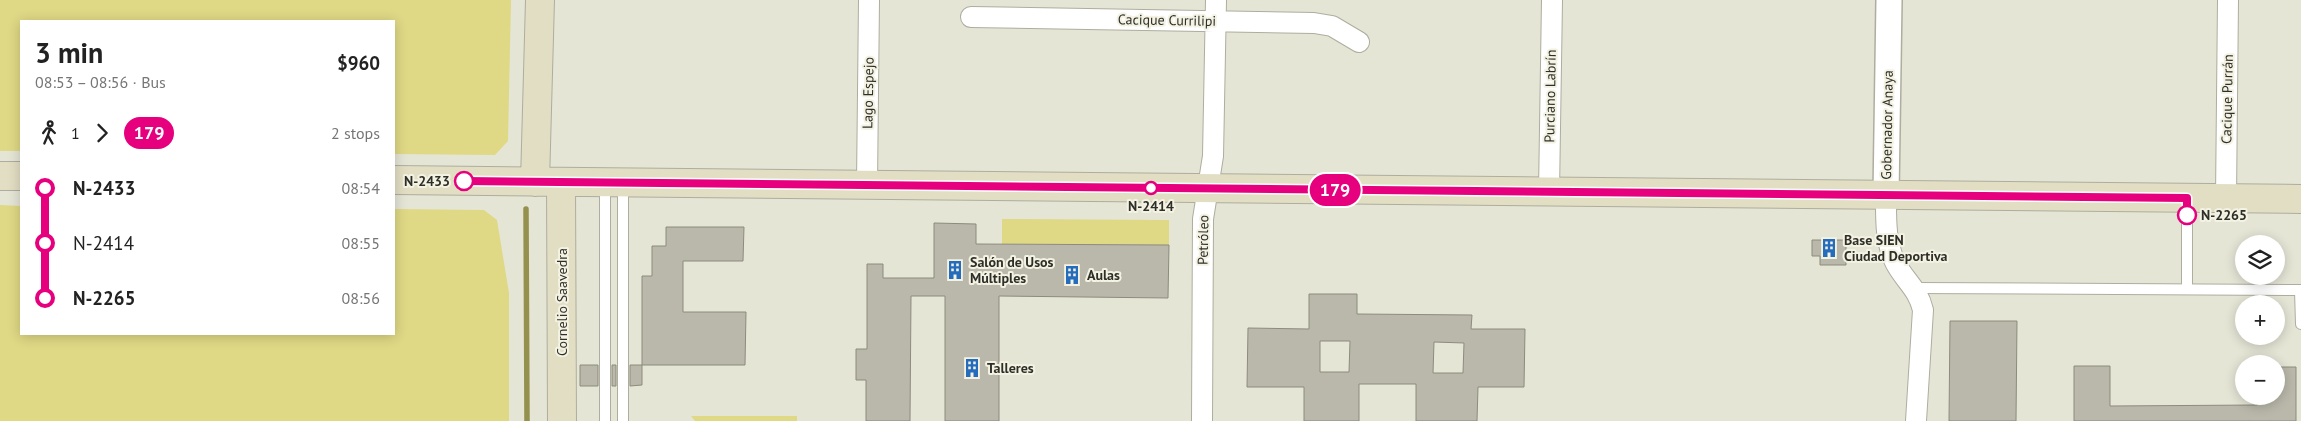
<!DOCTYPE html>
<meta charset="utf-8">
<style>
body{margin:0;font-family:"PT Sans",sans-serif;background:#f2f2f2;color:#222;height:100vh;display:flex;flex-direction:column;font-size:19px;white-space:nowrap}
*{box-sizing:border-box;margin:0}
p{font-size:16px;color:#767676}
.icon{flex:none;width:28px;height:28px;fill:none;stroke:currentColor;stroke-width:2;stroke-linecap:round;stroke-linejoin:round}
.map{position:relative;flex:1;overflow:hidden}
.sheet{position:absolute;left:20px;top:20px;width:375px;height:315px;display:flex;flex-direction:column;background:#fff;border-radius:0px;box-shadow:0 2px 12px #0003}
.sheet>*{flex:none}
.badge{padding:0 10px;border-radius:16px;font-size:18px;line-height:32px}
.buttons{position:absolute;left:2235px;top:235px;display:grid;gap:10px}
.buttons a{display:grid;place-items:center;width:50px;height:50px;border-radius:50%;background:#fff;box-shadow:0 2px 12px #0003;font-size:25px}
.map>.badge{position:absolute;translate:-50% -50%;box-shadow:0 0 0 2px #fff}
.legs{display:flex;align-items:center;gap:8px;height:55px;padding:0 15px;font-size:16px}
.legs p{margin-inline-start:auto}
.head{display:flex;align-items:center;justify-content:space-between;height:85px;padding:0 15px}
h1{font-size:28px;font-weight:700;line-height:38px}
ul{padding:0 15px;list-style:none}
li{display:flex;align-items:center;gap:18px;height:55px;font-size:19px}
li i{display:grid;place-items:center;width:8px;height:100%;margin:0 6px;background:currentColor}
li i::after{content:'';width:12px;height:12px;margin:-6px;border:4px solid;border-radius:50%;background:#fff}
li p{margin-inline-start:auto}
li:first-child i{background:linear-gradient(#0000 50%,currentColor 0)}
li:last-child i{background:linear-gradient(currentColor 50%,#0000 0)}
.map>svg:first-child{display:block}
.green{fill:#dfd885}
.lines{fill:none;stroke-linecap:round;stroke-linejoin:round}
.stream{stroke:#94904e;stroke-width:5.5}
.building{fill:#b9b8aa;stroke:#8c8b7d;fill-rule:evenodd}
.service-casing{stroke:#aead9f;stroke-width:12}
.minor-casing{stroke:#aead9f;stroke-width:22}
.tertiary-casing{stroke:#aead9f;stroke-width:28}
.secondary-casing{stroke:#aead9f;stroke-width:30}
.service{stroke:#fff;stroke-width:10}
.minor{stroke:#fff;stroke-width:20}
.tertiary{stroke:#fff;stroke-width:25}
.secondary{stroke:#e1dec3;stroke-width:28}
.line-1-casing{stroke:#fff;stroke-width:11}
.line-1{stroke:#e6007e;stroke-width:8}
.stop-1-dot{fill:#fff;stroke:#e6007e;stroke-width:2.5}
.labels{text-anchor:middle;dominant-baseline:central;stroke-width:4;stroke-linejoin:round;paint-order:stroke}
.street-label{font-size:14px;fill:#2f2f29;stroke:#f3f2e3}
.stop-label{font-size:14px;font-weight:bold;fill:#2f2f29;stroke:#f3f2e3;text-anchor:end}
.poi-label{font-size:14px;font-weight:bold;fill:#2f2f29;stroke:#f3f2e3;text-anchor:start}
</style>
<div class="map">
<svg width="2301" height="421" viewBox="0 0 2301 421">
<rect width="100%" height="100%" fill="#e5e5d6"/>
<!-- green -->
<path class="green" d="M0 0H511L508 141 495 155 394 154V21H21V151H0Z
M0 205 21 206V334H394V209L484 210 497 220 509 293V421H0Z
M1002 219 1169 220V245L1002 244Z
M691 416H797V421H695Z"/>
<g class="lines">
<!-- stream -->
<path class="stream" d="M526 209 527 421"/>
</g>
<!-- building -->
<path class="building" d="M934 223 976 224V244L1169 245 1168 298 999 296V421H945V296H911L910 421H866V380H856V349H867V264H883V278H934Z
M666 227H744L743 261H683V312H746L745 365H642V276H652V246H666Z
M1812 240H1846V265H1820V256H1812Z
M1309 294H1357V314L1472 315 1471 329H1525L1524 387H1478L1477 421H1416V384H1359V421H1304V387H1247L1248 328 1309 329ZM1320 341H1350L1349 372H1320ZM1434 342 1464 343 1463 373H1433Z
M1950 321H2017L2016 421H1949Z
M580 365H598V386H580Z
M612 365H616V386H612Z
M630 365H642V385L630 386Z
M2074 366H2110V406L2257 405V396H2276V367H2296V421H2074Z"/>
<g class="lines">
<!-- service casing -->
<g class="service-casing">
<path id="service" d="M605 184V421
M2187 198V289
M1914 288 2301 290
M2300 290 2301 324
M623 421V185"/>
</g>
<!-- minor casing -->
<g class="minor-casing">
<path id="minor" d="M971 17 1314 23 1332 26 1359 42
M867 185 869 0
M1549 192 1552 0
M1886 195C1886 218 1885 243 1896 264 1906 282 1918 289 1923 310L1916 421
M2226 198 2228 0
M1202 421 1203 219 1213 156 1216 0"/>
</g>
<!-- tertiary casing -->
<g class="tertiary-casing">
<path id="tertiary" d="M1886 195 1889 0"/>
</g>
<!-- secondary casing -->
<g class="secondary-casing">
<path id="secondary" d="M0 176H21
M394 180 2301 199
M535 182 540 0
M561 182 562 421"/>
</g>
<!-- service -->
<use href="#service" class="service"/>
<!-- minor -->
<use href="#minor" class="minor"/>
<!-- tertiary -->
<use href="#tertiary" class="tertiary"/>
<!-- secondary -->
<use href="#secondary" class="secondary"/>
</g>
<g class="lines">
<!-- line-1 casing -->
<g class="line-1-casing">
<path id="line-1" d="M464 181 2187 198V215"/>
</g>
<!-- line-1 -->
<use href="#line-1" class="line-1"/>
</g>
<!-- icons -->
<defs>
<g id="building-bare" transform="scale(1.5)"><path d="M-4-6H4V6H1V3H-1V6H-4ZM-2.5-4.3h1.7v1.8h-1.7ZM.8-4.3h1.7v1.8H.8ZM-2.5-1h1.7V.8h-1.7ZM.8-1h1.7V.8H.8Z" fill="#256cbd" stroke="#f3f2e3" stroke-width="2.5" paint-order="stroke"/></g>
</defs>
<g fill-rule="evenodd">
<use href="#building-bare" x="1829" y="248"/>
<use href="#building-bare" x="955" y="270"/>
<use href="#building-bare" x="1072" y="275"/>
<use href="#building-bare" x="972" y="368"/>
</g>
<!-- markers -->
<g class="stop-1-dot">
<circle cx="464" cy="181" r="9"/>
<circle cx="1151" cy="188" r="6"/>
<circle cx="2187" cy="215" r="9"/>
</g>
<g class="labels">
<!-- street labels -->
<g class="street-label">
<text transform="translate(1167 20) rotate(1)">Cacique Currilipi</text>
<text transform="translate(868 93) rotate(-89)">Lago Espejo</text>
<text transform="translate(1550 96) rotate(-89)">Purciano Labrín</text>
<text transform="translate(2227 99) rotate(-89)">Cacique Purrán</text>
<text transform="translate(1887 125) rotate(-89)">Gobernador Anaya</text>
<text transform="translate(1203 240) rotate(-89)">Petróleo</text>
<text transform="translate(562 302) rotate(-90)">Cornelio Saavedra</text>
</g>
<!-- stop labels -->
<g class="stop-label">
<text x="450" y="181">N-2433</text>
<text x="1151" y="206" text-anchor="middle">N-2414</text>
<text x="2201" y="215" text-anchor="start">N-2265</text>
</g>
<!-- poi labels -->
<g class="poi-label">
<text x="1844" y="240">Base SIEN<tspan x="1844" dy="16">Ciudad Deportiva</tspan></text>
<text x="970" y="262">Salón de Usos<tspan x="970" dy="16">Múltiples</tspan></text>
<text x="1087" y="275">Aulas</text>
<text x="987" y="368">Talleres</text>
</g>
</g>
</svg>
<div class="buttons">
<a><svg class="icon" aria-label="layers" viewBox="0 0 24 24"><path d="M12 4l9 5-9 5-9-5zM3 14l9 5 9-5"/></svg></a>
<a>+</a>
<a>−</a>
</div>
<b class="badge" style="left:1335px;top:190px;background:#e6007e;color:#fff">179</b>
<section class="sheet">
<div class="head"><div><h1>3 min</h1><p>08:53 – 08:56 · Bus</p></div><b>$960</b></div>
<div class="legs"><svg class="icon" aria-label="walk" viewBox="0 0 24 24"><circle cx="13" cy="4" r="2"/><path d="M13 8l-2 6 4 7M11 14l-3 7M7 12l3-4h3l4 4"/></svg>1<svg class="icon" aria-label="forward" viewBox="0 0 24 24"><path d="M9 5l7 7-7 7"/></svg><b class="badge" style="background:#e6007e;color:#fff">179</b><p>2 stops</p></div>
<ul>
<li><i style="color:#e6007e"></i><b>N-2433</b><p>08:54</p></li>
<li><i style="color:#e6007e"></i><span>N-2414</span><p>08:55</p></li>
<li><i style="color:#e6007e"></i><b>N-2265</b><p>08:56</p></li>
</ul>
</section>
</div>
